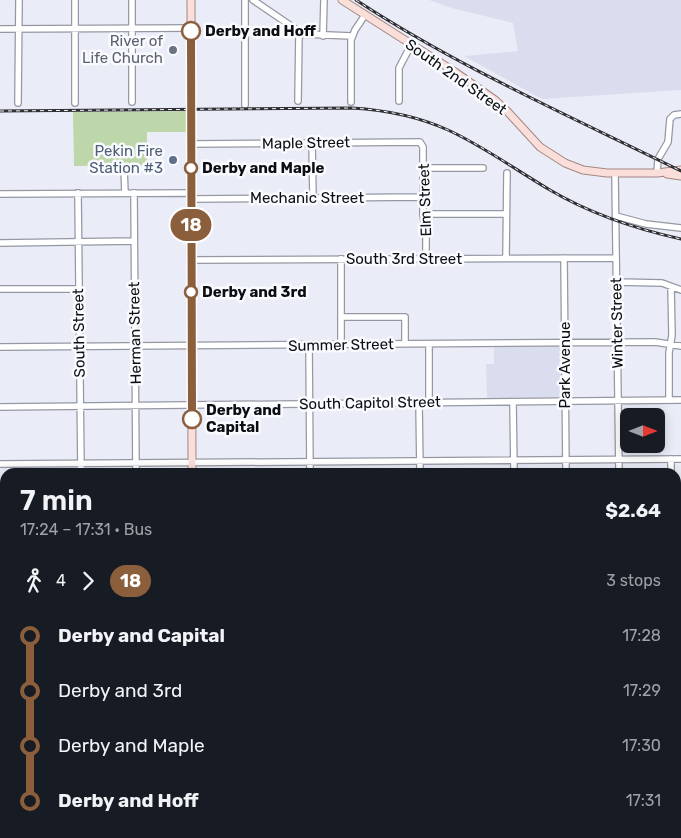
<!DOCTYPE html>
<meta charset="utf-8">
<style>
body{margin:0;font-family:Rubik,sans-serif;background:#20242c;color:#f1f3f6;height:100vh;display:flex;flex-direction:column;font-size:19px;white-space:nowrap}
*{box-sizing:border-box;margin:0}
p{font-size:16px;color:#9ea1a6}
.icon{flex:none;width:28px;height:28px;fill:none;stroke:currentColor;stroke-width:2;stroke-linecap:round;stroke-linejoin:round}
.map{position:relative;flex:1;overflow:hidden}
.details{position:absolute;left:0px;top:468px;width:681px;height:371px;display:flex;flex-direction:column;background:#171b24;border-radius:15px 15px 0 0;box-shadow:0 2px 12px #0003}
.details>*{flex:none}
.badge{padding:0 10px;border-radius:16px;font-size:18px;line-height:32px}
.needle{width:32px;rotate:90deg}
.buttons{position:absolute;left:620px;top:408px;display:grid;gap:10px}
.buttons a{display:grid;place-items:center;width:45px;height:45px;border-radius:8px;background:#171b24;box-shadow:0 2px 12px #0003;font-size:25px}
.map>.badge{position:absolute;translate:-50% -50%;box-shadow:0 0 0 2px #fff}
.legs{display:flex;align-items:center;gap:8px;height:55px;padding:0 20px;font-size:16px}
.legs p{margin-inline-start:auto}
.overview{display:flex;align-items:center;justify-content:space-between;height:85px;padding:0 20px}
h1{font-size:28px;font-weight:600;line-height:38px}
ul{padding:0 20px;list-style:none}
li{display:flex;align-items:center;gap:18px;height:55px;font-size:19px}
li i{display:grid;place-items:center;width:8px;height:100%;margin:0 6px;background:currentColor}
li i::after{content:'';width:12px;height:12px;margin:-6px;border:4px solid;border-radius:50%;background:#171b24}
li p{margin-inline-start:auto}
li:first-child i{background:linear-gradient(#0000 50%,currentColor 0)}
li:last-child i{background:linear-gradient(currentColor 50%,#0000 0)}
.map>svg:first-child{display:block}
.built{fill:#d9ddee}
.green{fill:#bdd6aa}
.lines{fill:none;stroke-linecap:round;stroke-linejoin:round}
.minor-casing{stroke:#9598a2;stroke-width:8}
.major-casing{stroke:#a48782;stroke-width:9}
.minor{stroke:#fff;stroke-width:5.5}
.major{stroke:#faded9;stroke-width:7}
.rail-casing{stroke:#2f3034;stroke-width:3}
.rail{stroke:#f9fbff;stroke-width:1;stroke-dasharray:4;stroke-linecap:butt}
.line-1-casing{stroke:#fff;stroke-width:11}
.line-1{stroke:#8b5e3c;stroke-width:8}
.stop-1-dot{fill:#fff;stroke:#8b5e3c;stroke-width:2.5}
.worship-dot{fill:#6b7280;stroke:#f9fbff;stroke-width:2}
.service-dot{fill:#5c6f8a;stroke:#f9fbff;stroke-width:2}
.labels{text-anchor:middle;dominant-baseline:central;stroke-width:5;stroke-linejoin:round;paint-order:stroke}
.stop-label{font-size:15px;font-weight:bold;fill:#0d0e11;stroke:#f9fbff;text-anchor:start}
.worship-label{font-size:15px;fill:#5b616d;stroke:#f9fbff;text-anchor:end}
.street-label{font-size:15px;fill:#0d0e11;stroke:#f9fbff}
.service-label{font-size:15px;fill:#4e5e75;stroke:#f9fbff;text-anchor:end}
</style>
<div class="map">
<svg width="681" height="838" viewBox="0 0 681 838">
<rect width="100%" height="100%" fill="#eaedf8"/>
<!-- built -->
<path class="built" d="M429 0H681V90L542 99 464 56 518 51 513 23 452 8Z
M561 345V397L487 398 486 364H494V346Z"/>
<!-- green -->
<path class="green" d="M186 111V132H147V165L74 166 73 112Z"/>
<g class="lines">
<!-- minor casing -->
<g class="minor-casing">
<path id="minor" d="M253 0 303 34 352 36
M0 29 191 28
M323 36 324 0
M298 101 299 32
M399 101V68L411 45
M132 102V0
M351 102V40L355 30 365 15
M18 103 19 0
M75 103V0
M245 105V0
M312 143 313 198
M191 144 420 142 423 147V214L426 236V259
M423 168H483
M124 169 125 193
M657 173 658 159 668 142 670 119 674 115 681 114
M615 174 619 472
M78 193 81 472
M134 193 136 472
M0 194 191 193
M191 199 423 197
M423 214H506
M616 216 646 224 681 228
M0 243 134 241
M506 258 507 173
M564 258 566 472
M341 259V345
M191 260 616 258
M616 282 662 283 681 290
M0 289H79
M341 317H405V344
M429 344V402
M309 345 310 472
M0 347 655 342 681 346
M669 400V353L672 335 671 287
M419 402 420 472
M513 402 514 472
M0 407 681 400
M671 459V472
M0 464 681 459
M676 516H681
M0 522H5
M676 568H681
M0 573H5
M676 613H681
M0 634H5
M0 684H5
M676 723H681
M0 734H5
M0 784H5
M676 809H681
M0 834H5
M281 834 282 838
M545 834V838
M550 834V838
M626 834V838
M673 834V838
M75 838 76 834
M401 838V834
M462 838 465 835 473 834"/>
</g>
<!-- major casing -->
<g class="major-casing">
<path id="major" d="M191 0 192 472
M342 0 455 72 495 100 507 111 540 147 565 163 583 170 607 173H657L681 170
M667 174 681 176
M191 838V834"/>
</g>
<!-- minor -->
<use href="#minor" class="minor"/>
<!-- major -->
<use href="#major" class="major"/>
<!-- rail casing -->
<g class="rail-casing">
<path id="rail" d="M356 0C458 67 572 117 681 171
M0 111 352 108C385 110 417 116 448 130 483 146 516 170 550 190 589 213 636 229 681 239"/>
</g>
<!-- rail -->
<use href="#rail" class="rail"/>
</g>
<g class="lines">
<!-- line-1 casing -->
<g class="line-1-casing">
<path id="line-1" d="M191 31 192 419"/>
</g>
<!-- line-1 -->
<use href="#line-1" class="line-1"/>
</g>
<!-- markers -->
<g class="stop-1-dot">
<circle cx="191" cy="31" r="9"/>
<circle cx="191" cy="168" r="6"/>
<circle cx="191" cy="292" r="6"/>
<circle cx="192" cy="419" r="9"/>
</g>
<circle class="worship-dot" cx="173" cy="50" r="5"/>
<circle class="service-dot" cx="173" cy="160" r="5"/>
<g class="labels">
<!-- stop labels -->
<g class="stop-label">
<text x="205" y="31">Derby and Hoff</text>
<text x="202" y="168">Derby and Maple</text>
<text x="202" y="292">Derby and 3rd</text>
<text x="206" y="410">Derby and<tspan x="206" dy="17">Capital</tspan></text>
</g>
<!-- worship labels -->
<g class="worship-label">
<text x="163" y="41">River of<tspan x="163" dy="17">Life Church</tspan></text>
</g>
<!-- street labels -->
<g class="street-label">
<text transform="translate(456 77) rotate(35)">South 2nd Street</text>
<text transform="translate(306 143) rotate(-1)">Maple Street</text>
<text x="307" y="198">Mechanic Street</text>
<text transform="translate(425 200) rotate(-92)">Elm Street</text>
<text x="404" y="259">South 3rd Street</text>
<text transform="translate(617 323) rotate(-91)">Winter Street</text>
<text transform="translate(79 333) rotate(-91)">South Street</text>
<text transform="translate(135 333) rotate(-91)">Herman Street</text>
<text transform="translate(341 345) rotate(-1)">Summer Street</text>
<text transform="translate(565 365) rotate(-90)">Park Avenue</text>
<text transform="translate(370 403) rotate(-1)">South Capitol Street</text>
</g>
<!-- service labels -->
<g class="service-label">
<text x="163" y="151">Pekin Fire<tspan x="163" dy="17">Station #3</tspan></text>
</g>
</g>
</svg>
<div class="buttons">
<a><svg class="needle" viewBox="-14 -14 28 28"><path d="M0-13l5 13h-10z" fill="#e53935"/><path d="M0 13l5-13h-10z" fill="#9ea1a6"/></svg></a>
</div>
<b class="badge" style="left:191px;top:225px;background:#8b5e3c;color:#fff">18</b>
<section class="details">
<div class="overview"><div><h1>7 min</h1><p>17:24 – 17:31 · Bus</p></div><b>$2.64</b></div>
<div class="legs"><svg class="icon" aria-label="walk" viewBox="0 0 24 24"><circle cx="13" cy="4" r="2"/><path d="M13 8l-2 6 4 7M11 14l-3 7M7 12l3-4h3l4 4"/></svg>4<svg class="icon" aria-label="forward" viewBox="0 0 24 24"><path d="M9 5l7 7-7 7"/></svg><b class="badge" style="background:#8b5e3c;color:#fff">18</b><p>3 stops</p></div>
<ul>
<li><i style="color:#8b5e3c"></i><b>Derby and Capital</b><p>17:28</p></li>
<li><i style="color:#8b5e3c"></i><span>Derby and 3rd</span><p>17:29</p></li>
<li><i style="color:#8b5e3c"></i><span>Derby and Maple</span><p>17:30</p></li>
<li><i style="color:#8b5e3c"></i><b>Derby and Hoff</b><p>17:31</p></li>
</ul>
</section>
</div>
